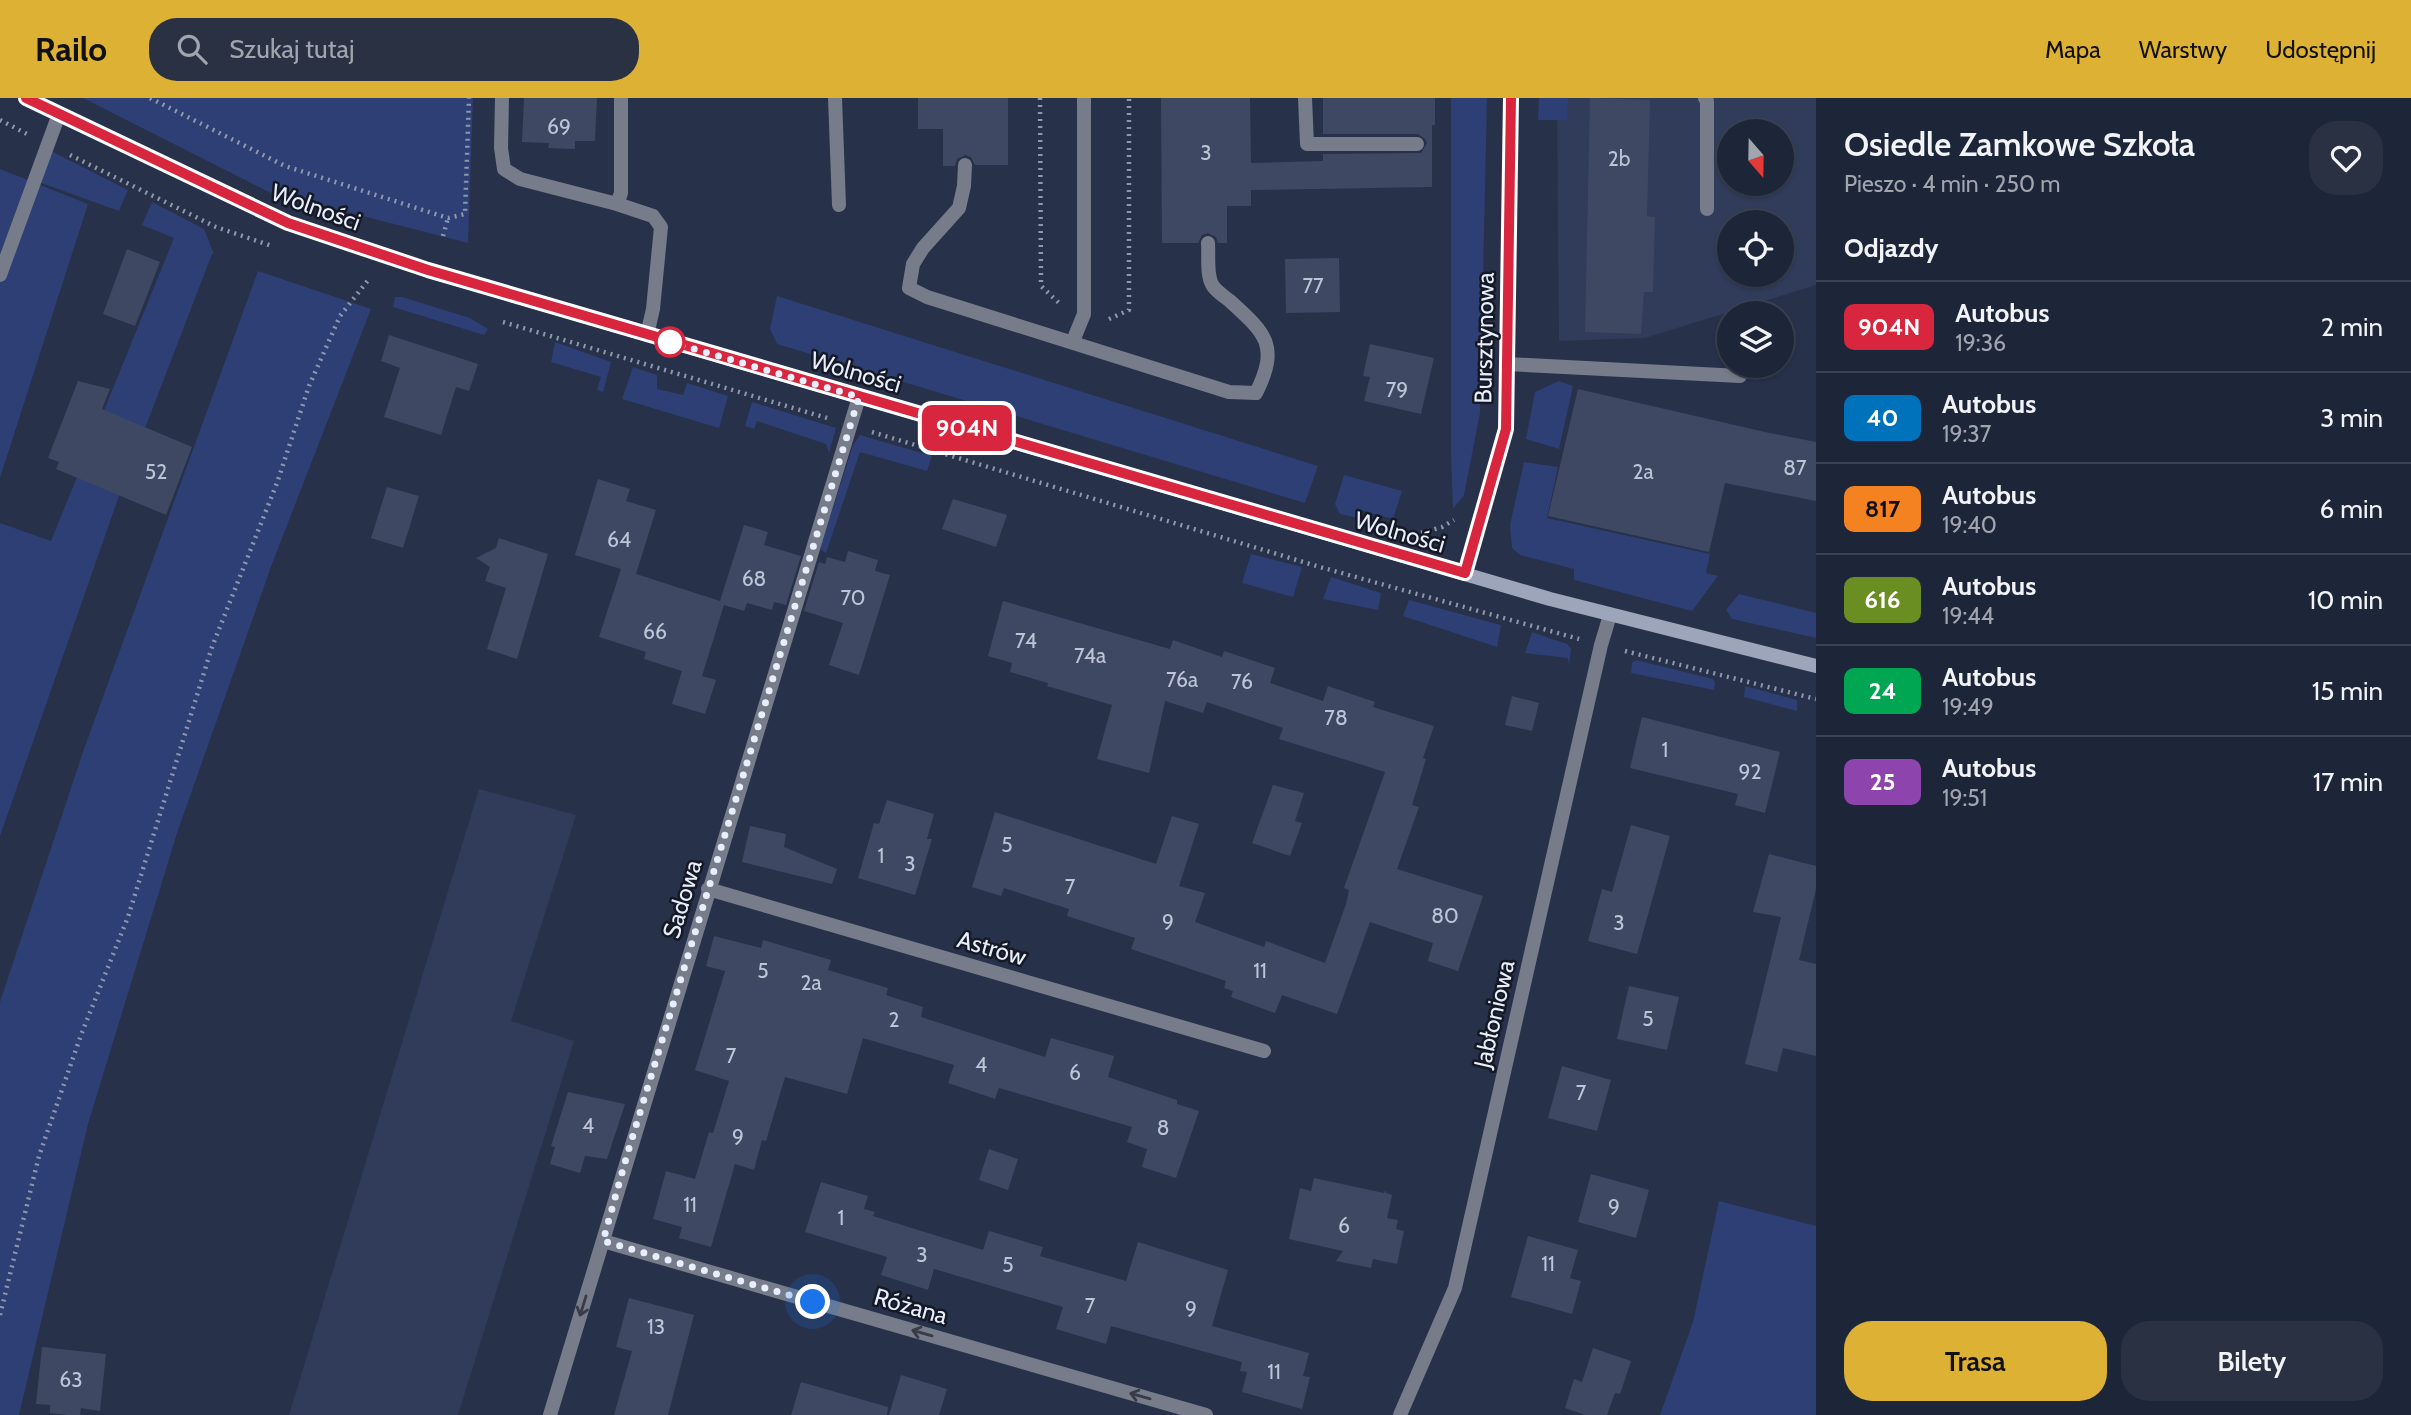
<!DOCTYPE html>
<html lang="pl">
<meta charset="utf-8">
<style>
body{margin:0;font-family:Cabin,sans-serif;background:#2a3143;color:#f1f3f6;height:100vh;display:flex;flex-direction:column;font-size:26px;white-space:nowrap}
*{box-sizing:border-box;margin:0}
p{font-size:23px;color:#a0a5ae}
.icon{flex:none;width:38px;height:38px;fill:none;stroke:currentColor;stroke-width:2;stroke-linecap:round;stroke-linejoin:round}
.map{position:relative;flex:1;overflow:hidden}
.panel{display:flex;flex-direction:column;background:#1d2538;width:595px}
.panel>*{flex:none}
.badge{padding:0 14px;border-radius:10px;font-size:24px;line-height:46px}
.needle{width:46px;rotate:160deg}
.fabs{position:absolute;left:1717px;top:21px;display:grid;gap:14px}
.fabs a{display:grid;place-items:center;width:77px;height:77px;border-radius:50%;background:#1d2538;box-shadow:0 2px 5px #0004,0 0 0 2px #3b4253;font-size:35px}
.you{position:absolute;width:35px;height:35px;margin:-18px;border:5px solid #fff;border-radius:50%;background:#1a73e8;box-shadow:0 0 0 10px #1a73e833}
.map>.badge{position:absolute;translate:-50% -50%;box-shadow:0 0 0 4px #fff}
h2{padding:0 28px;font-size:26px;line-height:63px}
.round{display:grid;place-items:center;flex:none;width:74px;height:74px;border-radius:28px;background:#2a3143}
.headline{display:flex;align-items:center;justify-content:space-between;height:119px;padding:0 28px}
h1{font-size:33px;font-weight:600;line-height:52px}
.button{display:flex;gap:14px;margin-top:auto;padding:14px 28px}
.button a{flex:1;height:80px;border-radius:28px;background:#ddb133;color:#111;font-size:28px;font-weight:600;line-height:80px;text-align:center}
.button a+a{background:#2a3143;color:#f1f3f6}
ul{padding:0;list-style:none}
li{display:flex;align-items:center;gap:21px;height:91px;padding:0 28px;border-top:2px solid #3b4253}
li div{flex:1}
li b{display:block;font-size:26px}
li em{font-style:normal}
li .badge{min-width:77px;font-weight:700;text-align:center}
header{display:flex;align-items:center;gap:42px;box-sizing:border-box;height:98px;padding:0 35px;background:#ddb133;color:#111}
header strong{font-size:33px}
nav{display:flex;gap:38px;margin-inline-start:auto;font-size:24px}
.search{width:490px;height:63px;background:#2a3143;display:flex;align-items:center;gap:18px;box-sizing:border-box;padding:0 24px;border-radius:28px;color:#a0a5ae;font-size:26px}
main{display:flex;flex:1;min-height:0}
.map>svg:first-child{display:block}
.built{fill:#303c5a;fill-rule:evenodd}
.green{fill:#2d3f74}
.building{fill:#3e4863}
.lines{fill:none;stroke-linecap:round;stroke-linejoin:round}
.path{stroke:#8e97ab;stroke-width:4.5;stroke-dasharray:2 5;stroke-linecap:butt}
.lane{stroke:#767c89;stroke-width:14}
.street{stroke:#767c89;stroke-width:14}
.secondary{stroke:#9da5ba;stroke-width:14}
.oneway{stroke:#373c47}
.line-casing{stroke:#fff;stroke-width:16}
.line{stroke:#d7263d;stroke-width:10}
.walk{stroke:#e7eefe;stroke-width:7;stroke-dasharray:0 12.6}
.stop-dot{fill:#fff;stroke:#d7263d;stroke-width:3.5}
.labels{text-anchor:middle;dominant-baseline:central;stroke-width:5;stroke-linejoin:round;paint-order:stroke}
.number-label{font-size:21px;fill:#bdc4d7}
.street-label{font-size:24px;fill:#e7eefe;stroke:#151924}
</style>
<header>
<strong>Railo</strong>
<div class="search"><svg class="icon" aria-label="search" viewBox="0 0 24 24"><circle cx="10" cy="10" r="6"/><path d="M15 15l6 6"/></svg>Szukaj tutaj</div>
<nav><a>Mapa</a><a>Warstwy</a><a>Udostępnij</a></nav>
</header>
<main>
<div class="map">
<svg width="1816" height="1317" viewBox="0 0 1816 1317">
<rect width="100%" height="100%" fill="#27314a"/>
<!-- built -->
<path class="built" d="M1557 0H1816V187L1645 240 1559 243ZM1729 33H1782V86H1729ZM1729 124H1782V177H1729Z
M479 691 576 717 511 923 574 943 458 1317H289Z"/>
<!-- green -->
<path class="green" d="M83 0H473L468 145 269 94Z
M1451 0H1487L1480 315 1464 397 1453 411 1451 360Z
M1539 0H1568L1567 22H1538Z
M51 53 128 92 119 113 36 83Z
M0 71 88 106 0 380Z
M152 104 204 131 214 156H212L119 398 0 738V425L51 443 174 140 142 127Z
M258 173 371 211 272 466 177 735 88 1026 19 1317H0V904L84 651Z
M777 198 1318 368 1305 405 777 246 770 231Z
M395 199H402L470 220 488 231 484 237 393 209Z
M555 244 611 264 603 294 597 292 601 279 551 264Z
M633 269 657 277V291L683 297 687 285 728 298 719 330 622 301Z
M1559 283 1573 288 1559 351 1526 341 1535 294Z
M752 304 836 330 829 355 826 346 757 323 754 331 745 328Z
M860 337 932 358 927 373 860 354 826 455 820 451 853 347Z
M1524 364 1558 369 1547 420 1710 456 1706 475 1718 478 1692 513 1574 482V471L1520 457 1512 450 1510 427Z
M1344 377 1402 393 1393 421 1360 412 1358 420 1340 416 1335 406Z
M1251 456 1302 469 1293 499 1242 485Z
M1331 479 1381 495 1378 512 1323 501Z
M1739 496 1816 515V540L1732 521 1726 512Z
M1409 502 1501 527 1497 549 1403 518Z
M1532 534 1567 546 1571 551 1569 568 1568 560 1525 555Z
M1636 562 1713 581 1715 584 1714 592 1631 575 1632 565Z
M1745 588 1797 602V613L1744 599Z
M1719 1103 1816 1128V1317H1660L1693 1224Z"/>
<!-- building -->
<path class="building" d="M524 0H597L595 43H575V51L548 50 549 45 522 44Z
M918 0H1008V67H975L971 59 965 57 957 61 955 68H943V31H918Z
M1161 0H1250L1251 65 1323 63V56L1421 55 1427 45 1425 41 1418 36H1323V0H1435V27H1432V89L1251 92V108H1227V145H1218L1216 139 1208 135 1202 137 1198 145H1162Z
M1590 0 1650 2 1647 118 1655 119 1653 194H1644L1641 236 1585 234Z
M127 151 160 164 135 228 103 216Z
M1339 160 1340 214 1286 215 1285 161Z
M389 237 478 266 469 293 456 289 441 337 384 319 400 270 381 263Z
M1370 246 1434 260 1421 316 1364 303 1370 279 1363 278Z
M78 283 110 291 102 311 192 349 166 417 56 371 59 364 48 360Z
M1578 291 1765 334 1816 344V403L1725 385 1709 454 1548 418Z
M598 381 630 391 626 403 656 412 636 476 633 475 720 503 744 427 768 434 764 447 801 458 786 507 774 504 772 512 747 505 744 513 724 507 702 578 716 582 705 616 672 606 682 573 644 561 646 554 599 539 621 471 575 457Z
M387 389 419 398 403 450 371 440Z
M953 401 1007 417 996 449 942 431Z
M499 440 548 456 517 561 487 551 506 490 485 483 490 469 476 460 496 450Z
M848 453 878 462 875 473 890 477 859 577 829 567 843 525 804 513 819 464 825 466 827 459 845 464Z
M1003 503 1170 551 1173 542 1222 559 1224 553 1275 570 1270 585 1323 603 1328 588 1375 604 1373 609 1434 628 1423 660 1426 661 1412 707 1419 709 1397 771 1483 798 1458 873 1428 863 1433 845 1370 824 1337 916 1282 897 1275 915 1231 899 1233 893 1224 890 1226 883 1131 851 1135 840 1067 818 1069 811 1004 790 1001 798 972 789 995 714 1156 766 1172 718 1199 726 1179 788 1205 795 1195 824 1264 849 1266 843 1325 865 1346 806 1349 792 1344 790 1385 674 1279 641 1283 630 1207 604 1203 615 1165 603 1149 675 1097 661 1112 607 1047 588 1048 585 1010 574 1012 565 988 558Z
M1512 598 1539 605 1532 633 1505 627Z
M1642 619 1780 654 1765 715 1735 707 1738 696 1630 670Z
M1273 687 1304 695 1295 723 1302 725 1290 758 1252 745Z
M887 702 934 716 927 741H932L915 797 858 780 874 725 879 726Z
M1631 727 1670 738 1637 856 1588 843 1602 791 1612 794Z
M750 728 786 736 784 749 837 771 832 786 742 764Z
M1769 756 1816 768V791L1799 862 1816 866V958L1783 950 1777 974 1745 966 1781 819 1753 814Z
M714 838 761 850 763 842 831 862 828 872 888 890 886 897 923 909 921 919 1045 959 1051 940 1114 958 1108 979 1177 1002V1006L1199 1013 1176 1080 1142 1069 1147 1051 1127 1044 1132 1029 999 990 995 1001 948 985 954 967 863 940 847 996 785 979 766 1043 762 1042 754 1072 735 1066 711 1149 679 1140 682 1129 653 1121 666 1073 695 1081 709 1034 713 1035 729 983 695 972 725 873 706 868Z
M1629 888 1679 899 1667 952 1617 941Z
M1562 968 1611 982 1597 1033 1548 1020Z
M568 994 625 1006 607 1061 585 1058 580 1075 550 1066 555 1049 551 1048Z
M989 1051 1018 1061 1008 1092 979 1082Z
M1591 1076 1649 1092 1636 1140 1578 1124Z
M1314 1080 1384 1095 1386 1092V1095L1392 1097 1387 1120 1398 1122 1396 1131 1404 1133 1397 1166 1373 1161 1371 1170 1336 1163 1343 1153 1289 1141 1300 1090 1311 1093Z
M821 1084 868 1098 864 1111 875 1114 873 1118 983 1152 989 1133 1043 1149 1040 1158 1126 1183 1138 1144 1228 1172 1212 1228 1309 1255 1303 1278 1310 1279 1302 1311 1242 1294 1247 1274 1240 1273 1242 1264 1111 1228 1106 1246 1056 1231 1063 1209 934 1171 928 1192 881 1177 887 1159 805 1134Z
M1528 1138 1578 1152 1570 1180 1581 1183 1572 1216 1511 1199Z
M629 1200 694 1217 668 1317H614L632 1253 616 1249Z
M42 1249 106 1256 100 1313 81 1310 80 1317H68L50 1315V1307L36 1306Z
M1593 1250 1631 1263 1620 1296 1615 1295 1607 1317H1585L1565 1310 1574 1281 1582 1284Z
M901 1277 947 1291 939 1317H889Z
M801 1284 888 1309 887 1317H791Z"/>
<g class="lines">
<!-- path -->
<path class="path" d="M150 0 285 68 448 120 465 116 469 0
M1040 0 1041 188 1059 205
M0 22 27 36
M70 57 216 129 272 148
M443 138 448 120
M1109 221 1129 212V0
M503 224 827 320
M872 334 1320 469 1579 541
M1421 435 1442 429 1454 422
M1625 553 1816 601
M0 1217 39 1058 81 937 128 819 212 549 277 385 309 288 340 218 369 181"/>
<!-- lane -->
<path class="lane" d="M502 0 501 50 504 71 520 81 617 106 653 118 661 129 653 211 647 237
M835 0 839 107
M1305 0 1307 46H1417
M1705 0 1707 3V111
M965 67 964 88 959 110 923 150 913 166 909 190 927 199 1229 294 1256 295C1280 247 1265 235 1230 203 1225 199 1217 194 1213 188 1206 178 1209 158 1208 145
M617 106 621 95V0
M0 177 59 16
M1073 243 1084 216V0
M1507 266 1740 278"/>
<!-- street -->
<path class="street" d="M1465 475 1506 331 1511 0
M708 791 1264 953
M603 1143 1206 1317
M550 1317 859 299
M1400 1317 1455 1190 1601 547 1610 517"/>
<!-- secondary -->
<path class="secondary" d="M26 0 288 125 433 174 1550 501 1816 568"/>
</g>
<!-- one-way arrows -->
<defs><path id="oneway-shaft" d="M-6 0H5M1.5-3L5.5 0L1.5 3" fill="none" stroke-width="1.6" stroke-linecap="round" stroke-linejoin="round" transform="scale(1.75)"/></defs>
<g class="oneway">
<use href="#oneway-shaft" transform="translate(583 1208) rotate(107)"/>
<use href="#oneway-shaft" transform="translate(922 1235) rotate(-164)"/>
<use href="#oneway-shaft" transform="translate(1140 1298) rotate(-164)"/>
</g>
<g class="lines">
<!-- line casing -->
<g class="line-casing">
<path id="line" d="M26 0 288 125 428 172 1465 475 1506 331 1511 0"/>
</g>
<!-- line -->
<use href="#line" class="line"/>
<!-- walk -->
<path class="walk" d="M670 244 859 299 627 1057 603 1143 813 1204"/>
</g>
<!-- markers -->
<circle class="stop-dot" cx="670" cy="244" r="14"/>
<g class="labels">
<!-- number labels -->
<g class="number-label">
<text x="559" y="28">69</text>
<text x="1206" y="54">3</text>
<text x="1619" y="60">2b</text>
<text x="1313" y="187">77</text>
<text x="1397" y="291">79</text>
<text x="1795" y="369">87</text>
<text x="156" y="373">52</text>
<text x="1643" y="373">2a</text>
<text x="619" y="441">64</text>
<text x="754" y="480">68</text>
<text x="853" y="499">70</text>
<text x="655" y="533">66</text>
<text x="1026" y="542">74</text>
<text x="1090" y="557">74a</text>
<text x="1182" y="581">76a</text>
<text x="1242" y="583">76</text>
<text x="1336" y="619">78</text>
<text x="1665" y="651">1</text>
<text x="1750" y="673">92</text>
<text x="1007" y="746">5</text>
<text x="881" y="757">1</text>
<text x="910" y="765">3</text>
<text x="1070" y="788">7</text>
<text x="1445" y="817">80</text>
<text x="1168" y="823">9</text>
<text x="1619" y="824">3</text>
<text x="763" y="872">5</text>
<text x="1260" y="872">11</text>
<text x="811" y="884">2a</text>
<text x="1648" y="920">5</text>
<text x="894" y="921">2</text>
<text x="731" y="957">7</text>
<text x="981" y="966">4</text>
<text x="1075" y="974">6</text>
<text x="1581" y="994">7</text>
<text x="588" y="1027">4</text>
<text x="1163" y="1029">8</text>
<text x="738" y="1038">9</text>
<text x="690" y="1106">11</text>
<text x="1614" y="1108">9</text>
<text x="841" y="1119">1</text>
<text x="1344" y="1127">6</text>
<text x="922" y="1156">3</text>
<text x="1548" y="1165">11</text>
<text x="1008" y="1166">5</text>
<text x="1090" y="1207">7</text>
<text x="1191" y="1210">9</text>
<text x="656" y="1228">13</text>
<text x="1274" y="1273">11</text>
<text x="71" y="1281">63</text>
</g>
<!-- street labels -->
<g class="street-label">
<text transform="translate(316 109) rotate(20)">Wolności</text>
<text transform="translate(1484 240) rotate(-89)">Bursztynowa</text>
<text transform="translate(856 274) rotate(16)">Wolności</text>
<text transform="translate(1400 434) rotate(16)">Wolności</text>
<text transform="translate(682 801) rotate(-73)">Sadowa</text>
<text transform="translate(992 850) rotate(16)">Astrów</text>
<text transform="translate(1494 916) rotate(-77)">Jabłoniowa</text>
<text transform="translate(911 1208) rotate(16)">Różana</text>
</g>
</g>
</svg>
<div class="fabs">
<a><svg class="needle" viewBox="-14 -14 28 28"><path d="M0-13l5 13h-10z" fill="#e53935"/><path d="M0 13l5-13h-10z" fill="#a0a5ae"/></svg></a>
<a><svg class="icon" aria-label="locate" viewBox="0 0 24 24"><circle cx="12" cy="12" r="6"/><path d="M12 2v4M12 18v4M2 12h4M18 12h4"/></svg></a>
<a><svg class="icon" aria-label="layers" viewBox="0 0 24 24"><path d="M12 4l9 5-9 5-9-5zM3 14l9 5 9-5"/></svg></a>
</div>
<div class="you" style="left:813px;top:1204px"></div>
<b class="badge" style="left:967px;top:330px;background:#d7263d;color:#fff">904N</b>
</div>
<section class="panel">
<div class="headline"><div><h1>Osiedle Zamkowe Szkoła</h1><p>Pieszo · 4 min · 250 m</p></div><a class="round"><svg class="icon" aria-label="heart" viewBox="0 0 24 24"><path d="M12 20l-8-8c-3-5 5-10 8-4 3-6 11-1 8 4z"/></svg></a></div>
<h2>Odjazdy</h2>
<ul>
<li><span class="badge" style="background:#d7263d;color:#fff">904N</span><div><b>Autobus</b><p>19:36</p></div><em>2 min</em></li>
<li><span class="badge" style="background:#0072bc;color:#fff">40</span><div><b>Autobus</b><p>19:37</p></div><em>3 min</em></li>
<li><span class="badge" style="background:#f58220;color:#111">817</span><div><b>Autobus</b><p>19:40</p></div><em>6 min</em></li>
<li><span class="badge" style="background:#6b8e23;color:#fff">616</span><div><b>Autobus</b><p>19:44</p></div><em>10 min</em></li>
<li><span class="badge" style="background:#00a651;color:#fff">24</span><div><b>Autobus</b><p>19:49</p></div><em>15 min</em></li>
<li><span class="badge" style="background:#8e44ad;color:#fff">25</span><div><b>Autobus</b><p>19:51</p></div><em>17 min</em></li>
</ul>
<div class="button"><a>Trasa</a><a>Bilety</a></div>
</section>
</main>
